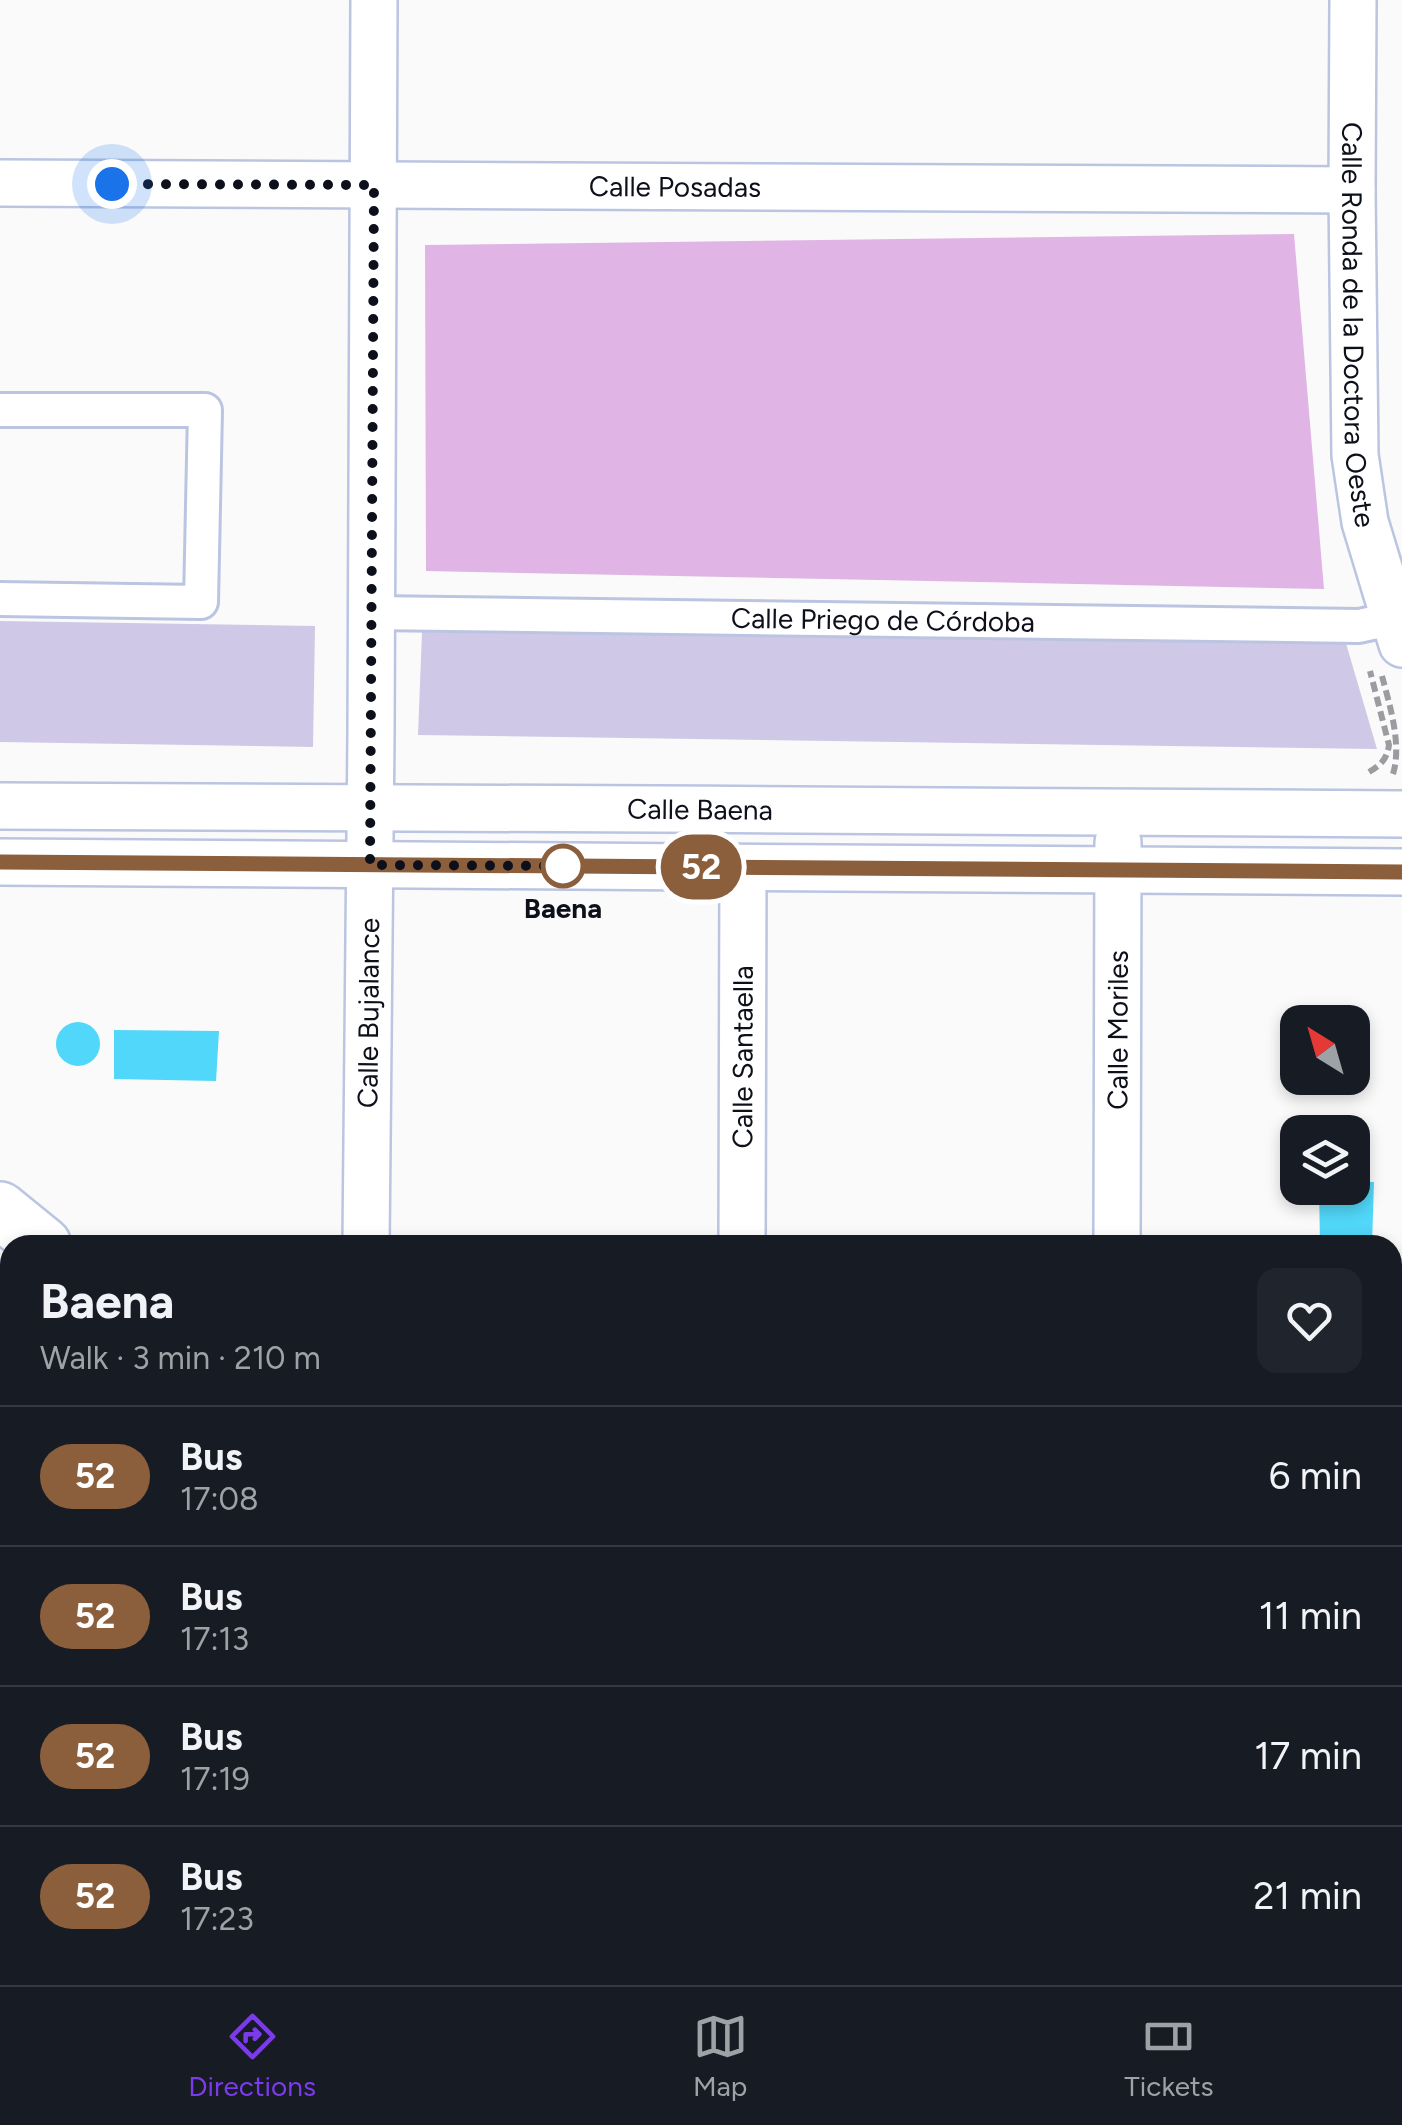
<!DOCTYPE html>
<meta charset="utf-8">
<style>
body{margin:0;font-family:Figtree,sans-serif;background:#20242c;color:#f1f3f6;height:100vh;display:flex;flex-direction:column;font-size:38px;white-space:nowrap}
*{box-sizing:border-box;margin:0}
p{font-size:32px;color:#9ea1a6}
.icon{flex:none;width:55px;height:55px;fill:none;stroke:currentColor;stroke-width:2;stroke-linecap:round;stroke-linejoin:round}
.map{position:relative;flex:1;overflow:hidden}
.panel{position:absolute;left:0px;top:1235px;width:1402px;height:750px;display:flex;flex-direction:column;background:#171b24;border-radius:30px 30px 0 0;box-shadow:0 5px 15px #0003}
.panel>*{flex:none}
.badge{padding:0 20px;border-radius:32px;font-size:35px;line-height:65px}
.needle{width:65px;rotate:323deg}
.fabs{position:absolute;left:1280px;top:1005px;display:grid;gap:20px}
.fabs a{display:grid;place-items:center;width:90px;height:90px;border-radius:20px;background:#171b24;box-shadow:0 5px 15px #0003;font-size:50px}
.you{position:absolute;width:50px;height:50px;margin:-25px;border:8px solid #fff;border-radius:50%;background:#1a73e8;box-shadow:0 0 0 15px #1a73e833}
.map>.badge{position:absolute;translate:-50% -50%;box-shadow:0 0 0 5px #fff}
.round{display:grid;place-items:center;flex:none;width:105px;height:105px;border-radius:20px;background:#20242c}
.headline{display:flex;align-items:center;justify-content:space-between;height:170px;padding:0 40px}
h1{font-size:48px;font-weight:700;line-height:75px}
ul{padding:0;list-style:none}
li{display:flex;align-items:center;gap:30px;height:140px;padding:0 40px;border-top:2px solid #363941}
li div{flex:1}
li b{display:block;font-size:38px}
li em{font-style:normal}
li .badge{min-width:110px;font-weight:700;text-align:center}
.tabs{display:flex;justify-content:space-around;align-items:center;height:140px;border-top:2px solid #363941;background:#171b24;font-size:28px;color:#9ea1a6}
.tabs a{display:grid;justify-items:center;gap:5px}
.tabs .active{color:#7c3aed}
.map>svg:first-child{display:block}
.green{fill:#e0b5e5}
.water{fill:#51d7f9}
.building{fill:#cfc8e6}
.lines{fill:none;stroke-linecap:round;stroke-linejoin:round}
.pedestrian-casing{stroke:#bbc5e2;stroke-width:38}
.minor-casing{stroke:#bbc5e2;stroke-width:50}
.tertiary-casing{stroke:#bbc5e2;stroke-width:60}
.path{stroke:#9b9ca0;stroke-width:6;stroke-dasharray:10 5;stroke-linecap:butt}
.pedestrian{stroke:#fff;stroke-width:32}
.minor{stroke:#fff;stroke-width:45}
.tertiary{stroke:#fff;stroke-width:55}
.line-casing{stroke:#fff;stroke-width:22}
.line{stroke:#8b5e3c;stroke-width:15}
.walk{stroke:#0d101a;stroke-width:10;stroke-dasharray:0 18}
.stop-dot{fill:#fff;stroke:#8b5e3c;stroke-width:5}
.labels{text-anchor:middle;dominant-baseline:central;stroke-width:8;stroke-linejoin:round;paint-order:stroke}
.street-label{font-size:28px;fill:#0d101a;stroke:#fafafa}
.stop-label{font-size:28px;font-weight:bold;fill:#0d101a;stroke:#fafafa}
</style>
<div class="map">
<svg width="1402" height="1985" viewBox="0 0 1402 1985">
<rect width="100%" height="100%" fill="#fafafa"/>
<!-- green -->
<path class="green" d="M1294 234 1324 589 426 571 425 245Z
M0 1364 10 1372V1513L0 1514Z
M1393 1495H1402V1958H1392Z
M10 1685V1770L0 1771V1686Z"/>
<!-- water -->
<path class="water" d="M56 1044a22 22 0 1 1 44 0a22 22 0 1 1-44 0Z
M114 1030 219 1031 216 1081 114 1079Z
M1353 1181 1374 1182 1372 1245H1320L1319 1188H1352Z"/>
<!-- building -->
<path class="building" d="M0 621 315 626 313 747 0 742Z
M422 632 1345 640 1377 749 418 735Z
M9 1523 10 1662 0 1663V1524Z
M10 1802V1892L0 1893V1803Z"/>
<g class="lines">
<!-- pedestrian casing -->
<g class="pedestrian-casing">
<g id="pedestrian">
<path d="M0 410H205L201 602 0 599"/>
<path id="s1" d="M371 613 1359 626 1395 618"/>
</g>
</g>
<!-- minor casing -->
<g class="minor-casing">
<g id="minor">
<path id="s2" d="M1353 0 1352 190 1355 455 1365 522 1402 644"/>
<path id="s3" d="M0 183 1352 190"/>
<path id="s4" d="M0 806C467 805 935 813 1402 814"/>
<path d="M0 862 1402 872"/>
<path id="s5" d="M366 1245 371 734 374 0"/>
<path id="s6" d="M742 1245 743 868"/>
<path id="s7" d="M1117 1245 1118 842"/>
<path d="M1392 1438H1402"/>
<path d="M738 1985V1975"/>
<path d="M1109 1985V1975"/>
</g>
</g>
<!-- tertiary casing -->
<g class="tertiary-casing">
<path id="tertiary" d="M0 1210 43 1245
M0 1291 10 1299
M316 1975 317 1985
M371 1975 372 1985"/>
</g>
<!-- path -->
<path class="path" d="M1382 676C1390 706 1402 745 1393 774
M1369 772C1381 765 1387 759 1389 745L1370 671
M0 1488 10 1486"/>
<!-- pedestrian -->
<use href="#pedestrian" class="pedestrian"/>
<!-- minor -->
<use href="#minor" class="minor"/>
<!-- tertiary -->
<use href="#tertiary" class="tertiary"/>
</g>
<g class="lines">
<!-- line casing -->
<g class="line-casing">
<path id="line" d="M0 862 1402 872"/>
</g>
<!-- line -->
<use href="#line" class="line"/>
<!-- walk -->
<path class="walk" d="M112 184 374 185 370 865 565 866H563"/>
</g>
<!-- markers -->
<circle class="stop-dot" cx="563" cy="866" r="20"/>
<g class="labels">
<!-- street labels -->
<g class="street-label">
<text stroke="none"><textPath href="#s3" startOffset="675">Calle Posadas</textPath></text>
<text stroke="none"><textPath href="#s2" startOffset="325">Calle Ronda de la Doctora Oeste</textPath></text>
<text stroke="none"><textPath href="#s1" startOffset="512">Calle Priego de Córdoba</textPath></text>
<text stroke="none"><textPath href="#s4" startOffset="700">Calle Baena</textPath></text>
<text stroke="none"><textPath href="#s5" startOffset="232">Calle Bujalance</textPath></text>
<text stroke="none"><textPath href="#s7" startOffset="215">Calle Moriles</textPath></text>
<text stroke="none"><textPath href="#s6" startOffset="188">Calle Santaella</textPath></text>
</g>
<!-- stop labels -->
<g class="stop-label">
<text x="563" y="908">Baena</text>
</g>
</g>
</svg>
<div class="fabs">
<a><svg class="needle" viewBox="-14 -14 28 28"><path d="M0-13l5 13h-10z" fill="#e53935"/><path d="M0 13l5-13h-10z" fill="#9ea1a6"/></svg></a>
<a><svg class="icon" aria-label="layers" viewBox="0 0 24 24"><path d="M12 4l9 5-9 5-9-5zM3 14l9 5 9-5"/></svg></a>
</div>
<div class="you" style="left:112px;top:184px"></div>
<b class="badge" style="left:701px;top:867px;background:#8b5e3c;color:#fff">52</b>
<section class="panel">
<div class="headline"><div><h1>Baena</h1><p>Walk · 3 min · 210 m</p></div><a class="round"><svg class="icon" aria-label="heart" viewBox="0 0 24 24"><path d="M12 20l-8-8c-3-5 5-10 8-4 3-6 11-1 8 4z"/></svg></a></div>
<ul>
<li><span class="badge" style="background:#8b5e3c;color:#fff">52</span><div><b>Bus</b><p>17:08</p></div><em>6 min</em></li>
<li><span class="badge" style="background:#8b5e3c;color:#fff">52</span><div><b>Bus</b><p>17:13</p></div><em>11 min</em></li>
<li><span class="badge" style="background:#8b5e3c;color:#fff">52</span><div><b>Bus</b><p>17:19</p></div><em>17 min</em></li>
<li><span class="badge" style="background:#8b5e3c;color:#fff">52</span><div><b>Bus</b><p>17:23</p></div><em>21 min</em></li>
</ul>
</section>
</div>
<nav class="tabs">
<a class="active"><svg class="icon" aria-label="directions" viewBox="0 0 24 24"><path d="M12 3l9 9-9 9-9-9zM9 14v-3h6M13 9l2 2-2 2"/></svg>Directions</a>
<a><svg class="icon" aria-label="map" viewBox="0 0 24 24"><path d="M3 6l6-2 6 2 6-2v14l-6 2-6-2-6 2zM9 4v14M15 6v14"/></svg>Map</a>
<a><svg class="icon" aria-label="tickets" viewBox="0 0 24 24"><path d="M3 7h18v10H3zM15 7v10"/></svg>Tickets</a>
</nav>
